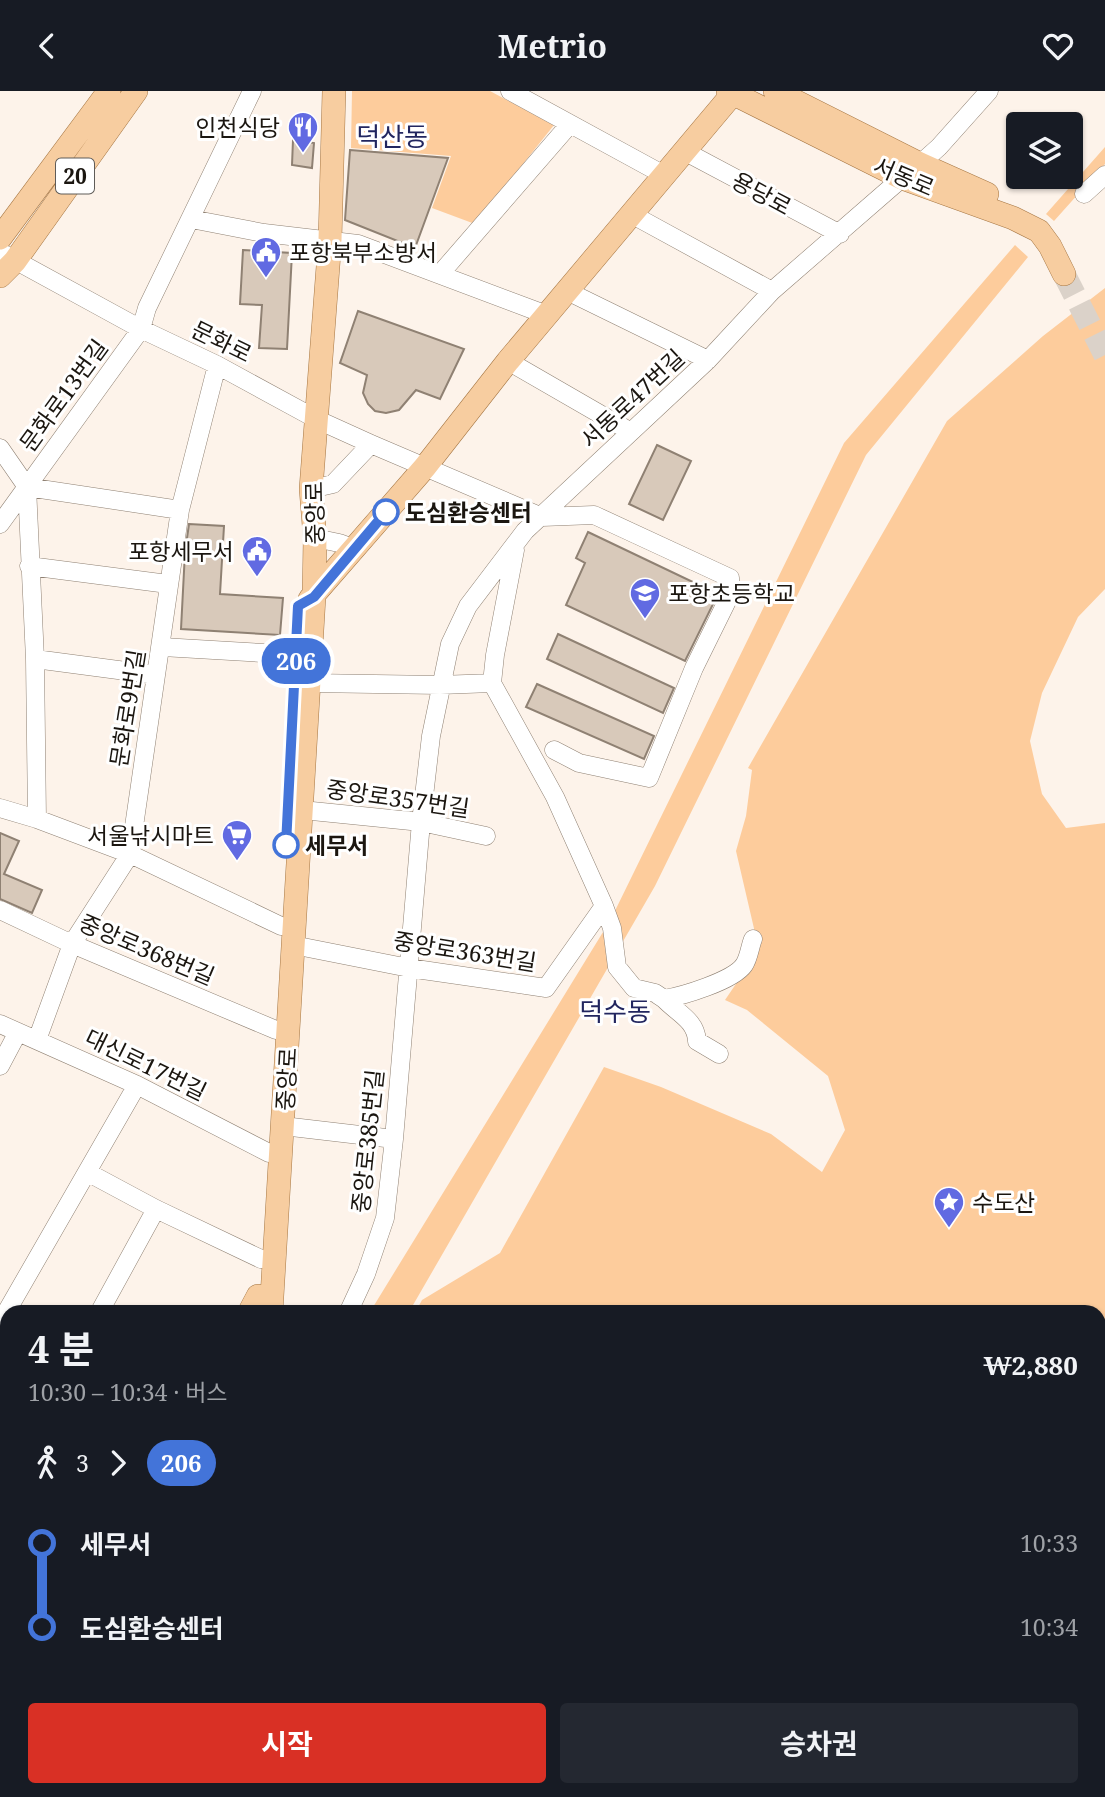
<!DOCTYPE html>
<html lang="ko">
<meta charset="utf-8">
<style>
body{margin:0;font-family:"Noto Serif","Noto Sans KR",serif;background:#242831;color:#f1f3f6;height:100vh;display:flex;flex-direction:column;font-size:26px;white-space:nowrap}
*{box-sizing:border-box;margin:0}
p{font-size:23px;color:#9ea1a6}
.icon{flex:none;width:38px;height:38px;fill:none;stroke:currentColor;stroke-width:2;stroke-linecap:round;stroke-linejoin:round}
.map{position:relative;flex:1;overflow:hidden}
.details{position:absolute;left:0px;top:1214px;width:1106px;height:492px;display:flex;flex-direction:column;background:#171b24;border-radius:21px 21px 0 0;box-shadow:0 2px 5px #0004}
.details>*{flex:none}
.badge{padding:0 14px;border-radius:23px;font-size:24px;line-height:46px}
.tools{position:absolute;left:1006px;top:21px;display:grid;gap:14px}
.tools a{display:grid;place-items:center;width:77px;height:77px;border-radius:7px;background:#171b24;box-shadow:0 2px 5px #0004;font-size:35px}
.map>.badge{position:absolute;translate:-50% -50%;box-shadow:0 0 0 4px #fff}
.legs{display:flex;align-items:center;gap:10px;height:77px;padding:0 28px;font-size:23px}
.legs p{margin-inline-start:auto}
.headline{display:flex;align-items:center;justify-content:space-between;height:119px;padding:0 28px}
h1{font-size:38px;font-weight:700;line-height:52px}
.button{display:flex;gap:14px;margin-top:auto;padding:14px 28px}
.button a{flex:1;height:80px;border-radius:7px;background:#d93025;color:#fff;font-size:28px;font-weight:700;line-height:80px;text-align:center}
.button a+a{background:#242831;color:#f1f3f6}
ul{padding:0 28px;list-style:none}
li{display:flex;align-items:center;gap:24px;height:84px;font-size:26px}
li i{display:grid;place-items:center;width:10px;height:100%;margin:0 9px;background:currentColor}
li i::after{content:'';width:18px;height:18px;margin:-9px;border:5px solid;border-radius:50%;background:#171b24}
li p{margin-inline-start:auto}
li:first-child i{background:linear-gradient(#0000 50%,currentColor 0)}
li:last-child i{background:linear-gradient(currentColor 50%,#0000 0)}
header{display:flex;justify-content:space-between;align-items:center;height:91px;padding:0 28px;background:#171b24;font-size:32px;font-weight:700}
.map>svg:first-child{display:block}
.green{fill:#fdcc9c}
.building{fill:#d8c9ba;stroke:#8f8173;stroke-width:2}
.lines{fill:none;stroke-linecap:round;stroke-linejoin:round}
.major-tunnel{stroke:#dbd2c9;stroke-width:23;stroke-dasharray:23 11;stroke-linecap:butt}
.minor-casing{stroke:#8f8173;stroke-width:19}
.major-casing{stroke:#a67744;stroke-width:24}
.minor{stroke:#fff;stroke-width:18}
.major{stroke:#f7cda0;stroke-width:23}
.line-1-casing{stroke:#fff;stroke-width:16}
.line-1{stroke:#4374d9;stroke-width:10}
.stop-1-dot{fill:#fff;stroke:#4374d9;stroke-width:3.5}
.labels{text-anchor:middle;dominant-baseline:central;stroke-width:6;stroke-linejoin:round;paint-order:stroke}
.shield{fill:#fff;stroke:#5f5c58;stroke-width:2}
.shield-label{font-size:21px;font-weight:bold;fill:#1b1610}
.poi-label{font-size:23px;fill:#1b1610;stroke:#fff;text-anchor:end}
.street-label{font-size:23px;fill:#1b1610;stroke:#fff}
.stop-label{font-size:23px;font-weight:bold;fill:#1b1610;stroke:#fff;text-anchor:start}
.quarter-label{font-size:26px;fill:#22265f;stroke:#fff}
</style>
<header><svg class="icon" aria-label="back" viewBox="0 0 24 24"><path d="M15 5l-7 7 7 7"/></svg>Metrio<svg class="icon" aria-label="heart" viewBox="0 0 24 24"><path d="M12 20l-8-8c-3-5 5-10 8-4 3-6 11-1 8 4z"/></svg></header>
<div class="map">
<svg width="1105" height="1706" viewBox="0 0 1105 1706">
<rect width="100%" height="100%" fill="#fdf3ea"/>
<!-- green -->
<path class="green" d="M352 0H490L554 34 475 133 432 117 451 65 351 57Z
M1105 56V73L1054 130 1046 123Z
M1015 154 1028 166 866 364 655 795 409 1221H370L611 828 844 352Z
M1105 197V498L1078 526 1042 602 1030 650 1042 703 1066 737 1105 732V1487L1099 1491V1222H415L422 1209 500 1162 604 976 661 996 771 1043 822 1081 845 1039 828 985 747 919 725 909 759 859 736 760 746 725 752 679 748 677 947 330 1043 245Z
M1099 1631 1105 1632V1706H857L850 1699H1099Z
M205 1699H247L246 1706H203Z
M520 1699H805L798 1706H514Z"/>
<!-- building -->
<path class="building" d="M293 49 314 52 312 77 292 74Z
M350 59 448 67 415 157 345 129Z
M243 159 292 162 287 258 259 257 262 214 240 213Z
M358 220 464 258 440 308 416 299 399 319 386 322 375 320 368 313 363 302 367 284 340 272Z
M657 354 691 370 663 429 629 413Z
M189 433 224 435 220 503 283 507 280 544 181 538 185 461Z
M588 441 718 503 685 570 566 514 585 472 576 467Z
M558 543 674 597 663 622 547 568Z
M537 593 654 645 644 668 526 616Z
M0 742 19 750 4 783 42 799 32 822 0 808Z"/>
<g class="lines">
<!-- major-tunnel -->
<path class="major-tunnel" d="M1064 183 1105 264"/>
<!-- minor casing -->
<g class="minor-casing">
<path id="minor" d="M510 0 664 84
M684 60 840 143
M920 73 939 56 989 0
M1084 103 1105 84
M631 123 772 200
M191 128 264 142 358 153 547 224
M0 161 141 238 217 274 318 329 371 353 542 426 594 424 730 487 731 502 694 577 649 687 579 672 554 659
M440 183 570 33
M567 200 708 269
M508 270 631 341
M0 357 27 396 35 568 37 728
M27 396 180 419
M311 398 333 393 371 353
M0 433 141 238 147 217 252 0
M315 447 339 452 355 458
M515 459 495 564 492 592 555 706 604 815 612 837 617 876 634 897 655 902 664 908C682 905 733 890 744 874 749 867 750 855 753 848
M29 475 168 493
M162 556 297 564
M35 568 156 584
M309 592 440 594 492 592
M0 717 37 728 130 763 281 835
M302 719 421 731 486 745
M0 819 72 853 276 939
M293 854 409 877 546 897 604 815
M664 908C677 922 696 929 697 950L719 963
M0 933 137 994 269 1062
M37 949 72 853 130 763 180 419 217 274
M0 975 18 941
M283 1035 394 1048
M87 1081 156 1118 261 1168
M99 1222 156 1118
M348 1222 366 1183 385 1127 394 1048 421 731 431 645 450 553 468 515 525 440 708 269 772 200 902 87
M0 1232 137 994
M0 1277 7 1281
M0 1397 7 1402
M0 1437 7 1434
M4 1506 7 1521
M0 1537 7 1535
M128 1706 133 1699
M408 1706 412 1699"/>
</g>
<!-- major casing -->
<g class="major-casing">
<path id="major" d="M728 0 902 87 1013 127 1039 140 1050 155 1064 183
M775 0 920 73 987 103
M0 147 109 0
M0 185 15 170 136 0
M310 508 425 376 508 270 735 0
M249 1222 258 1205
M271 1222 314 506 315 447 311 398 330 149 334 0
M353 1699 357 1706
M378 1699 381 1706"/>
</g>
<!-- minor -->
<use href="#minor" class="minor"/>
<!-- major -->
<use href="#major" class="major"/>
</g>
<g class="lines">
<!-- line-1 casing -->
<g class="line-1-casing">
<path id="line-1" d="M286 754 298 515 314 506 386 421"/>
</g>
<!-- line-1 -->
<use href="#line-1" class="line-1"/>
</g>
<!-- icons -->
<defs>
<g id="restaurant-pin" transform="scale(1.575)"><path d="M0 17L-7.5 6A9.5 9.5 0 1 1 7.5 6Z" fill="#616ae2" stroke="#fff"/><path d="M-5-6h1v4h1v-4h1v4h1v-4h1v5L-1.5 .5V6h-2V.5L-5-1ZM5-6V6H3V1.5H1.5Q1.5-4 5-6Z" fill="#fff"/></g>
<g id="civic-pin" transform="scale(1.575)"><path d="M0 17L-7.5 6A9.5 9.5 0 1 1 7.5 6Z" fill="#616ae2" stroke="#fff"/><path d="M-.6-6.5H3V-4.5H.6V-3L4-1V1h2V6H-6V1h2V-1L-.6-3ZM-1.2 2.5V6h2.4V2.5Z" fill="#fff"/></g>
<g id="school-pin" transform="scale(1.575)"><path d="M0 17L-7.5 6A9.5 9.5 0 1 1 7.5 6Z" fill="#616ae2" stroke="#fff"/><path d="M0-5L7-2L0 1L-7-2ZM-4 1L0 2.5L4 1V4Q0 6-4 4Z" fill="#fff"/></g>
<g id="supermarket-pin" transform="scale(1.575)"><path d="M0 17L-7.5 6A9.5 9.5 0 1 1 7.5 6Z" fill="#616ae2" stroke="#fff"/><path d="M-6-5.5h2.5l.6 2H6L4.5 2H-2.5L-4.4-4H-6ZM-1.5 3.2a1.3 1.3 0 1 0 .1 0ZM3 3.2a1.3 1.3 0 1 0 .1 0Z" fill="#fff"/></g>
<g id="sight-pin" transform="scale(1.575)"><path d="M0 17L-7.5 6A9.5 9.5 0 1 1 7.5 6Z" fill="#616ae2" stroke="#fff"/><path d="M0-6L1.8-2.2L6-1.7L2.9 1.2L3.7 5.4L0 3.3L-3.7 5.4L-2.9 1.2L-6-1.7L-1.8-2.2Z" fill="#fff"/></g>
</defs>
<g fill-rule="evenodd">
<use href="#restaurant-pin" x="303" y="36"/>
<use href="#civic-pin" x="266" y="161"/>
<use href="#civic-pin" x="257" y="460"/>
<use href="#school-pin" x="645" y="502"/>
<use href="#supermarket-pin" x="237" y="744"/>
<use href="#sight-pin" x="949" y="1111"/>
</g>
<!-- markers -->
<g class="stop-1-dot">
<circle cx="386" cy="421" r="12"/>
<circle cx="286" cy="754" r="12"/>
</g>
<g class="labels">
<!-- shield labels -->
<rect class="shield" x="56" y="67.5" width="38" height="35" rx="5"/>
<g class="shield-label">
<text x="75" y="85">20</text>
</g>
<!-- poi labels -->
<g class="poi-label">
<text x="280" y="36">인천식당</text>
<text x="289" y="161" text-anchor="start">포항북부소방서</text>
<text x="234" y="460">포항세무서</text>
<text x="668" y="502" text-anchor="start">포항초등학교</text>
<text x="214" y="744">서울낚시마트</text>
<text x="972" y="1111" text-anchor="start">수도산</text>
</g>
<!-- street labels -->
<g class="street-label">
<text transform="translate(904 85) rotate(23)">서동로</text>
<text transform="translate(762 102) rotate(28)">용당로</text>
<text transform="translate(222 250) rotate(26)">문화로</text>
<text transform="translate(63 304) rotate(-54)">문화로13번길</text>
<text transform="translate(632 307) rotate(-43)">서동로47번길</text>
<text transform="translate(314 422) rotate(-91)">중앙로</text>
<text transform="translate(127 617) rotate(-81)">문화로9번길</text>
<text transform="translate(398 707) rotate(8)">중앙로357번길</text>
<text transform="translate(147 858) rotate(23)">중앙로368번길</text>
<text transform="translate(465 860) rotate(9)">중앙로363번길</text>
<text transform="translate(146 973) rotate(26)">대신로17번길</text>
<text transform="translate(286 988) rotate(-87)">중앙로</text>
<text transform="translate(367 1050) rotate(-84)">중앙로385번길</text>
</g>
<!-- stop labels -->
<g class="stop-label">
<text x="405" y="421">도심환승센터</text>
<text x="305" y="754">세무서</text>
</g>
<!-- quarter labels -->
<g class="quarter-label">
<text x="392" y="45">덕산동</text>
<text x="615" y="920">덕수동</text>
</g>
</g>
</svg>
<div class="tools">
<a><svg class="icon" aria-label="layers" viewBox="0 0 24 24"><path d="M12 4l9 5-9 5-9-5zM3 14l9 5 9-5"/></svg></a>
</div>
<b class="badge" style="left:296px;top:570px;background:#4374d9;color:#fff">206</b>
<section class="details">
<div class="headline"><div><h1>4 분</h1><p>10:30 – 10:34 · 버스</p></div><b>₩2,880</b></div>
<div class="legs"><svg class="icon" aria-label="walk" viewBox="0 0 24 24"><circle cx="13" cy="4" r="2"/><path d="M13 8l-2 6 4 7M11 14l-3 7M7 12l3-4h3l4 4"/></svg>3<svg class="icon" aria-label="forward" viewBox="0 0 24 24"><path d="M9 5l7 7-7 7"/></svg><b class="badge" style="background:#4374d9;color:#fff">206</b></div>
<ul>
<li><i style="color:#4374d9"></i><b>세무서</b><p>10:33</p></li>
<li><i style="color:#4374d9"></i><b>도심환승센터</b><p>10:34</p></li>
</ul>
<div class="button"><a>시작</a><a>승차권</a></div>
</section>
</div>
